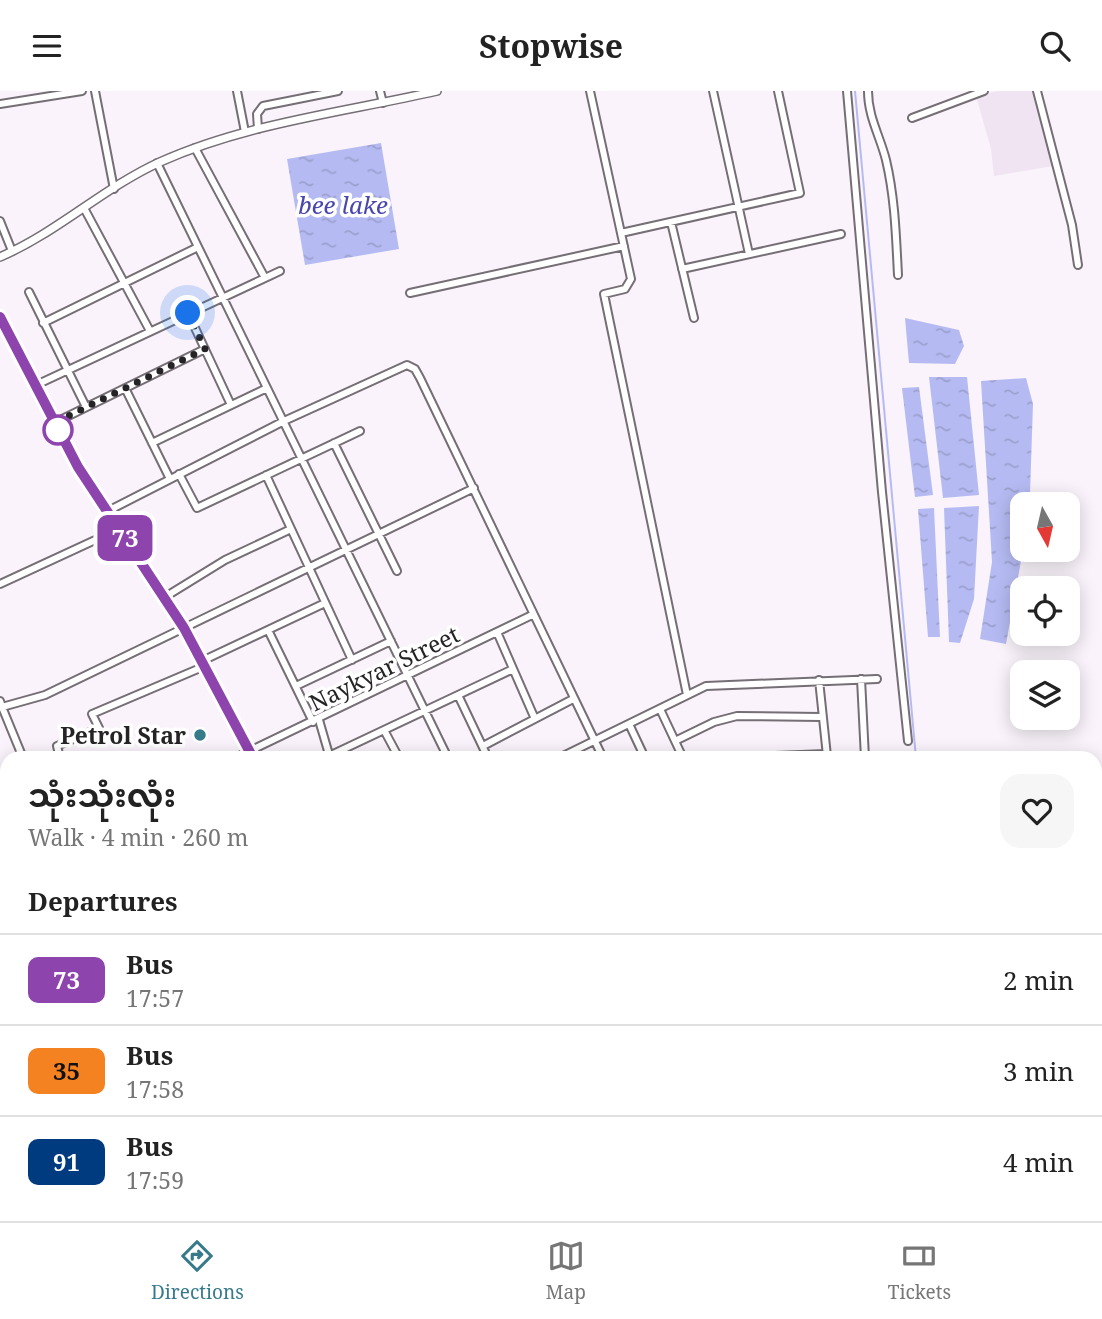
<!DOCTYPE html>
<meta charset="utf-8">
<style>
body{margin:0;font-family:"Noto Serif","Noto Sans Myanmar",serif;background:#f6f6f6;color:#222;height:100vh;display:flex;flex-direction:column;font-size:26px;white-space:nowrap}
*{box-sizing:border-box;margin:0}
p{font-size:23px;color:#767676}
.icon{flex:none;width:38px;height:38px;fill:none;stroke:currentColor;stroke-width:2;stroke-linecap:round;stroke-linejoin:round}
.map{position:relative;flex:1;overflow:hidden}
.sheet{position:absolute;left:0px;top:660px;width:1102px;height:471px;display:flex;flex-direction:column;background:#fff;border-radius:21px 21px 0 0;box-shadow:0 4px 18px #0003}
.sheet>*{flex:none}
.badge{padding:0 14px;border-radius:10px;font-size:24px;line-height:46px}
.needle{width:46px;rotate:172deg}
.fabs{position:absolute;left:1010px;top:401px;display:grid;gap:14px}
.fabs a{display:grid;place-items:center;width:70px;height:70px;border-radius:14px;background:#fff;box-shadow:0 4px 18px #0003;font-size:35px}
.you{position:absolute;width:35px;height:35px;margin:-18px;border:5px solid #fff;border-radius:50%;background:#1a73e8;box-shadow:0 0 0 10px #1a73e833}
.map>.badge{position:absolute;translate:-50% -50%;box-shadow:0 0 0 4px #fff}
h2{padding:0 28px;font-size:26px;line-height:63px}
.round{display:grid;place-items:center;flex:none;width:74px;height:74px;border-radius:21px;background:#f6f6f6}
.head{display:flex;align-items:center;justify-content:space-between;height:119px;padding:0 28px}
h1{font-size:33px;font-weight:700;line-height:52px}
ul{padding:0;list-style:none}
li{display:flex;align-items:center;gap:21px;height:91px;padding:0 28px;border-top:2px solid #e0e0e0}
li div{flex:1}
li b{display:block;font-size:26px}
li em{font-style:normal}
li .badge{min-width:77px;font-weight:700;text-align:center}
header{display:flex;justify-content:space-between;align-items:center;height:91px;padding:0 28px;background:#fff;font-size:32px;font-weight:700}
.dock{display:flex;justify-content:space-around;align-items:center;height:98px;border-top:2px solid #e0e0e0;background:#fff;font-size:19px;color:#767676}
.dock a{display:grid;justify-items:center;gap:4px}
.dock .current{color:#377b8b}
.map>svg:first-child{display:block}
.built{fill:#f0e4f2}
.water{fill:url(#water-ripples)}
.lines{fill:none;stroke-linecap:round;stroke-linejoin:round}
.stream{stroke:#b5bbf2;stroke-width:2}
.minor-casing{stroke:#756e75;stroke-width:10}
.tertiary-casing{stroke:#756e75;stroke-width:10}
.primary-casing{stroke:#8a607a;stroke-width:13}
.minor{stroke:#fff;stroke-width:6}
.tertiary{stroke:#fff;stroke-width:7}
.primary{stroke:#d9b3ca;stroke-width:10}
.line-casing{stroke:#fff;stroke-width:16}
.line{stroke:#8e44ad;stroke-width:10}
.walk{stroke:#262326;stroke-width:7;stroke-dasharray:0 12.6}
.stop-dot{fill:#fff;stroke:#8e44ad;stroke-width:3.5}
.poi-dot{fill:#377b8b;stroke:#fff;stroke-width:2.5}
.labels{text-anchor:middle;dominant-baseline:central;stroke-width:7;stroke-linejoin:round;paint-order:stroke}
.street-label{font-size:23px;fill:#262326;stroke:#fff}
.poi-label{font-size:23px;font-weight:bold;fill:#262326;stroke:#fff;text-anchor:end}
.water-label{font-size:24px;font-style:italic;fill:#4946ac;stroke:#fff}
</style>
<header><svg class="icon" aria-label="menu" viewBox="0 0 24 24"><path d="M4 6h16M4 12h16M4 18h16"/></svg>Stopwise<svg class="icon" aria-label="search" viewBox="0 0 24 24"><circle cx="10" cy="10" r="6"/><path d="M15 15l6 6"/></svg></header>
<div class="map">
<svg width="1102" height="1130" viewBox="0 0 1102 1130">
<defs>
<pattern id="water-ripples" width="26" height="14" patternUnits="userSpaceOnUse" patternTransform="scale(1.75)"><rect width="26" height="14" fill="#b5bbf2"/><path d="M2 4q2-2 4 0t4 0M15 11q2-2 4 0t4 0" fill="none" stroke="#9ca0cf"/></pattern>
</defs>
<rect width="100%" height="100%" fill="#faf3fb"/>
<!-- built -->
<path class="built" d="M997 0H1032L1053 75 994 85 991 58 976 5Z"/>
<!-- water -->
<path class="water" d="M381 52 399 158 305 174 287 68Z
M905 227 959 239 964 255 955 273 909 272Z
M929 286H967L979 404 943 407Z
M1026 287 1033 313 1030 403 1028 413H1022L1023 459 1006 553 980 548 992 471 981 290Z
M919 296 933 404 915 406 902 297Z
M979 415 974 508 960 552 949 551 944 417Z
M934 417 940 546H928L918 418Z"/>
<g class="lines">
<!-- stream -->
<path class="stream" d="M855 0 916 667
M957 1124 958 1130"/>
<!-- minor casing -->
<g class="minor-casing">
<path id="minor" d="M95 0 114 98
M237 0 245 41
M380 0 383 12
M590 0 631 188 625 198 604 203 687 604
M713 0 749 163
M847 0 882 401 908 650
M868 0C868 26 880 45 886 69 895 107 896 146 898 184
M1037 0 1072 134 1078 174
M0 13 82 0
M912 27 984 0
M258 38 257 23 263 15 338 0
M195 57 265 187
M157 72 448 667
M84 117 150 240
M0 130 12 160
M671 131 694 227
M621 142 800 102 778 0
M682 178 841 143
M29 201 86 316
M410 202 624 155
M188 222 231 314
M43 232 198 156
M34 295 280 180
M125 297 170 388
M54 332 205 258
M152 352 267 297
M334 352 397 480
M179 383 197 417 360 340
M266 384 352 569
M106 421 284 330 407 274 415 278 420 287 603 667
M0 493 119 438
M165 506 225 469 291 438
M268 539 313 631
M497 541 535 628
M202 570 325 512
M861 588 865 667
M819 589 827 665
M296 595 391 550
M458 604 488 667
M0 610 2 616 45 604 474 397
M2 616 23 667
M660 618 683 667
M319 629 330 667
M629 633 645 667
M384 639 399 667
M675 650 714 631 737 625 821 626
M483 655 573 608
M329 665 513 578
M60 667 57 655 99 637 92 623 205 575
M235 667 532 524
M559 667 706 595 877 588
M726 667 827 663
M1096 724 1102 723
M0 740 7 737
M0 843 7 840
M0 883 7 881
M0 920 7 917
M1096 957 1102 943
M1096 1005 1102 1008
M22 1124 23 1130
M99 1124 101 1130
M180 1124 182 1130
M271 1124 272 1130
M410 1124 412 1130
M452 1124 453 1130
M507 1124 510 1130
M532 1124 535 1130
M628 1124V1130
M705 1124V1130
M571 1130 615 1124
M760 1130 768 1124
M864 1130 872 1129
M1096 1130 1102 1111"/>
</g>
<!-- tertiary casing -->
<g class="tertiary-casing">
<path id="tertiary" d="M0 166C58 141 103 97 160 71 247 32 345 21 437 0
M0 1089H7"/>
</g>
<!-- primary casing -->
<g class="primary-casing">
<path id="primary" d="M0 226 78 376 184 537 253 667
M378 1124 380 1130"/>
</g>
<!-- minor -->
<use href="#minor" class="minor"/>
<!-- tertiary -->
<use href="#tertiary" class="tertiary"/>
<!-- primary -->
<use href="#primary" class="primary"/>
</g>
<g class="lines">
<!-- line casing -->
<g class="line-casing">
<path id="line" d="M0 226 78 376 184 537 253 667"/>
</g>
<!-- line -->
<use href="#line" class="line"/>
<!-- walk -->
<path class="walk" d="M58 339 54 332 205 258 188 222"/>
</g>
<!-- markers -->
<circle class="stop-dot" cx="58" cy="339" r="14"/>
<circle class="poi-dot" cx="200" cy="644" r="7"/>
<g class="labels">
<!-- street labels -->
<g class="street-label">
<text transform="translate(384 577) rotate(-26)">Naykyar Street</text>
</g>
<!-- poi labels -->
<g class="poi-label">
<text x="186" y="644">Petrol Star</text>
</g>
<!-- water labels -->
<g class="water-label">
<text x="343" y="113">bee lake</text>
</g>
</g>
</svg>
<div class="fabs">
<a><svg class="needle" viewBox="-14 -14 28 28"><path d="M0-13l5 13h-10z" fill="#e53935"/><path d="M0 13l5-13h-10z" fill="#767676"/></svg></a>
<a><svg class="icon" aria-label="locate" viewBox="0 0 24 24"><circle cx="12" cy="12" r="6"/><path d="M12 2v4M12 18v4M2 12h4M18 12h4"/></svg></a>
<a><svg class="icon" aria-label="layers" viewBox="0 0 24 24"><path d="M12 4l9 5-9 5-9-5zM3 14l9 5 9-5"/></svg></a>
</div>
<div class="you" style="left:188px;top:222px"></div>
<b class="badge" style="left:125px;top:447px;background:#8e44ad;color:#fff">73</b>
<section class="sheet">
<div class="head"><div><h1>သုံးသုံးလုံး</h1><p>Walk · 4 min · 260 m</p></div><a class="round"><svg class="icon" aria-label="heart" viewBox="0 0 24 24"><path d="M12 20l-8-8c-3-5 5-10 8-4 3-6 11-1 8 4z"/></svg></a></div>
<h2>Departures</h2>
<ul>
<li><span class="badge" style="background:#8e44ad;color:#fff">73</span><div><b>Bus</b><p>17:57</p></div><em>2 min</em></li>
<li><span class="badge" style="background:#f58220;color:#111">35</span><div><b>Bus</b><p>17:58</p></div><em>3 min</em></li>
<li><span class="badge" style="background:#003b80;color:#fff">91</span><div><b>Bus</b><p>17:59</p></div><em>4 min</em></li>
</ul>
</section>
</div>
<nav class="dock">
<a class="current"><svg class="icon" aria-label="directions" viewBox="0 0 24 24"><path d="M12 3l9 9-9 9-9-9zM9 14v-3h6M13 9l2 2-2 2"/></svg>Directions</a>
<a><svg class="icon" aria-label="map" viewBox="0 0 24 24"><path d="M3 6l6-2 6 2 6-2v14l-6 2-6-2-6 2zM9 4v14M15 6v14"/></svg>Map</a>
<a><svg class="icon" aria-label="tickets" viewBox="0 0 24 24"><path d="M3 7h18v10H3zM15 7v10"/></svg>Tickets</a>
</nav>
